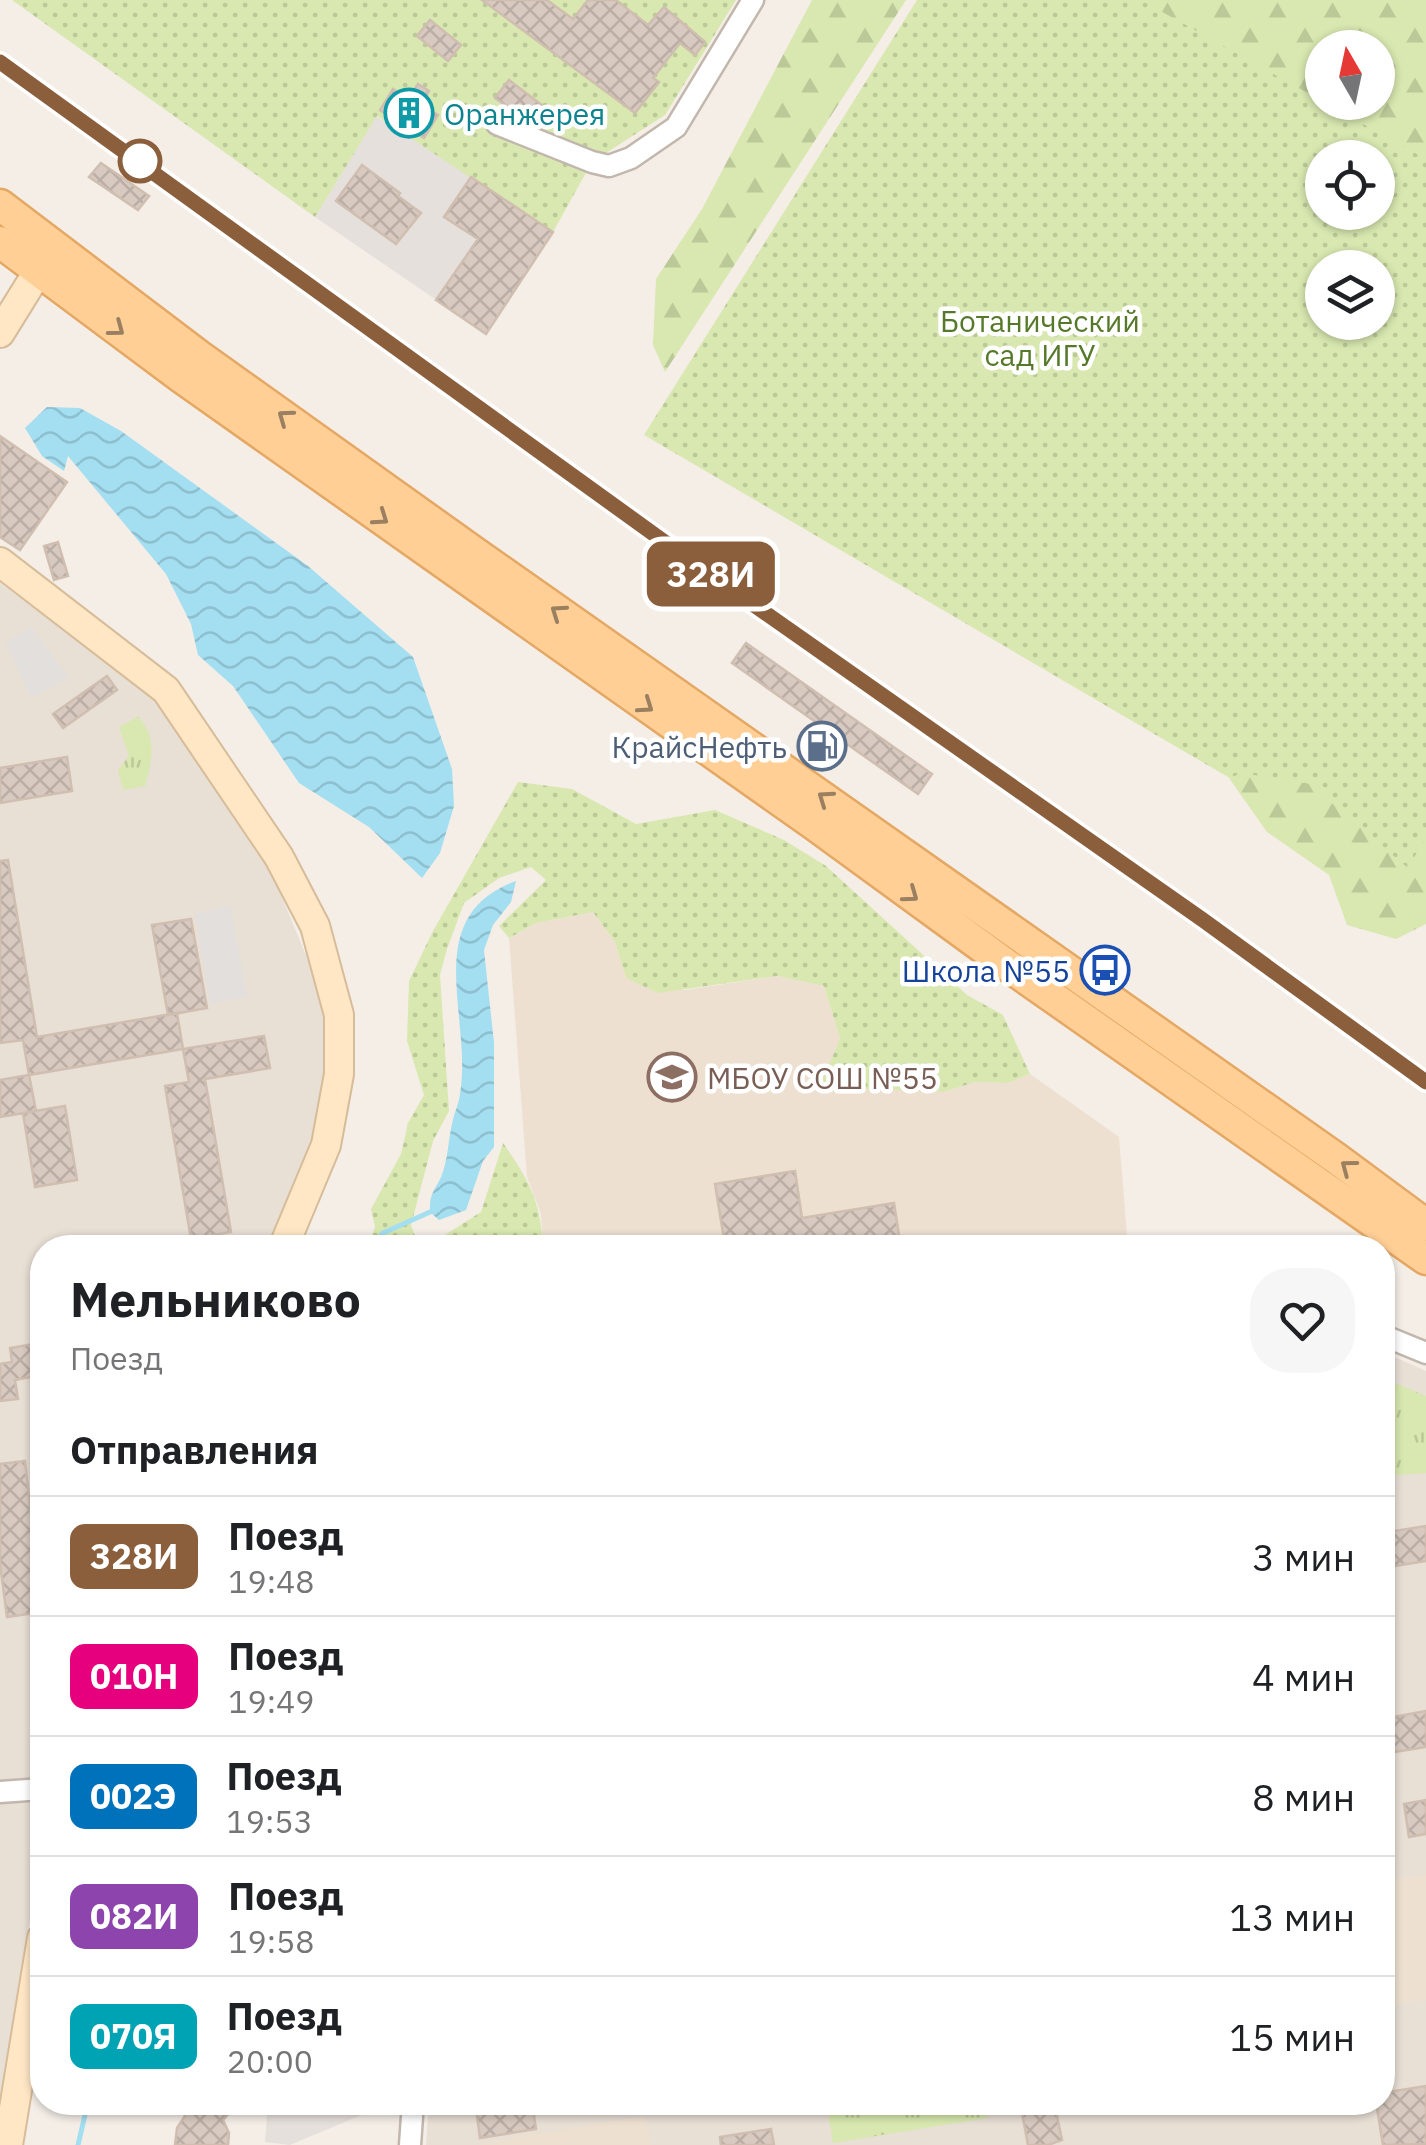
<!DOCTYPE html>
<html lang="ru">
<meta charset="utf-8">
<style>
body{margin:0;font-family:"IBM Plex Sans",sans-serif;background:#f6f6f6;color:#202124;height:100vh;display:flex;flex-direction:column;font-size:38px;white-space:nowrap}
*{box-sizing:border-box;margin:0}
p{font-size:32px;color:#757577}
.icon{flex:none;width:55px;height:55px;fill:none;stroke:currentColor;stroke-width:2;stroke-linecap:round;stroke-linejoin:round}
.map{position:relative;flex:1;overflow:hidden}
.side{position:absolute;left:30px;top:1235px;width:1365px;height:880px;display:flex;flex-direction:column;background:#fff;border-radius:40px;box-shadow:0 2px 8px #0004}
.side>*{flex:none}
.badge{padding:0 20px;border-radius:15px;font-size:35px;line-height:65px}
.needle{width:65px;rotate:351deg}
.buttons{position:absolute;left:1305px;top:30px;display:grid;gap:20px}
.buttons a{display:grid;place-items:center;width:90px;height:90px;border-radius:50%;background:#fff;box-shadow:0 2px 8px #0004;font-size:50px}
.map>.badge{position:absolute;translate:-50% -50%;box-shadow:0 0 0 5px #fff}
h2{padding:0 40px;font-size:38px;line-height:90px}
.round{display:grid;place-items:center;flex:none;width:105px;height:105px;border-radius:40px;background:#f6f6f6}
.overview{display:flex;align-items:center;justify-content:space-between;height:170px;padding:0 40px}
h1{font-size:48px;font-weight:800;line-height:75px}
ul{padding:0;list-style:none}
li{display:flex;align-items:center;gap:30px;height:120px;padding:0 40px;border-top:2px solid #e0e0e0}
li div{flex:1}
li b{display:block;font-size:38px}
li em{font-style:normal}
li .badge{min-width:110px;font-weight:700;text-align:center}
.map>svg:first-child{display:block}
.residential{fill:#e8dfd5}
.industrial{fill:#e6e0dc}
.education{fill:#ede0d1}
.grass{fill:url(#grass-dots);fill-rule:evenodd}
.forest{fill:url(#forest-firs)}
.park{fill:url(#park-tufts)}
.parking{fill:#e2dfdc}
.water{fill:url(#water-waves)}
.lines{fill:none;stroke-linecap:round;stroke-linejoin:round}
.stream{stroke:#a3def1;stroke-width:5}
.building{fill:url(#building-cross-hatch);stroke:#d0beb0;stroke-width:2.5}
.street-casing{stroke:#c2b7ad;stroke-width:25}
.secondary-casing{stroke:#d7bc99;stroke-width:32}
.primary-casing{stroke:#e4a864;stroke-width:35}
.street{stroke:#fff;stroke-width:20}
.secondary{stroke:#ffe7c6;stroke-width:28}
.primary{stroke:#ffcf95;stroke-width:30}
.rail-casing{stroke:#969696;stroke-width:9}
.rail{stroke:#fff;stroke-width:5;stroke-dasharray:15;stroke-linecap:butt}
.oneway{stroke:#9a7f61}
.line-casing{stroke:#fff;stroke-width:22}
.line{stroke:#8b5e3c;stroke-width:15}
.stop-dot{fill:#fff;stroke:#8b5e3c;stroke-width:5}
.labels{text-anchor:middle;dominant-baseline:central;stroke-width:9;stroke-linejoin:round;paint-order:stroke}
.culture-label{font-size:30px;fill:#0d838f;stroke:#fff;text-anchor:start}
.park-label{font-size:30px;fill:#557929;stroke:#fff}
.service-label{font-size:30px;fill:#4e5e75;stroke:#fff;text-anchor:end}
.transit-label{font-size:30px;fill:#164399;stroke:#fff;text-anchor:end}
.education-label{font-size:30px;fill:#785e54;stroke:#fff;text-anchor:start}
</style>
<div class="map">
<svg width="1426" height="2145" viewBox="0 0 1426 2145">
<defs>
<pattern id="grass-dots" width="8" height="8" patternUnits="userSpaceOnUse" patternTransform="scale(2.5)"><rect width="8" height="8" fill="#d8e8b0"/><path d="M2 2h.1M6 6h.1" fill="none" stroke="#bbc898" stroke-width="1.8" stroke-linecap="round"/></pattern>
<pattern id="forest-firs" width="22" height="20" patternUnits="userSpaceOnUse" patternTransform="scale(2.5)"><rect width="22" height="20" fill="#d8e8b0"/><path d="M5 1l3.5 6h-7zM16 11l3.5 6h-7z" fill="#bbc898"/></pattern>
<pattern id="park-tufts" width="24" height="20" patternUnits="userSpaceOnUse" patternTransform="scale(2.5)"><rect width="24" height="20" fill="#d8e8b0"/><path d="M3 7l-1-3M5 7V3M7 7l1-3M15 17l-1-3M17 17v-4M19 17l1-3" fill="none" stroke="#bbc898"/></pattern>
<pattern id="water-waves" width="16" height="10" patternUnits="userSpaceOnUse" patternTransform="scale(2.5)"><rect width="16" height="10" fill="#a3def1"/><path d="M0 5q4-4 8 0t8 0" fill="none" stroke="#8ebfcf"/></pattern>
<pattern id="building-cross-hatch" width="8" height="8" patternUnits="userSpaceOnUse" patternTransform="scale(2.5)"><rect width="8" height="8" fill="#d8cac0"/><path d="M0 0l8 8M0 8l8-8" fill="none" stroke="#bbaea6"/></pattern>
</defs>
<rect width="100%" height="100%" fill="#f4eee7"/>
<!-- residential -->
<path class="residential" d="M0 583 158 699 269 866 331 1016 317 1143 275 1247 42 1248V1796L36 1880 0 2113Z
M1383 1352 1426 1371V2145H426L429 2102H1382Z"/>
<!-- industrial -->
<path class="industrial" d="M376 116 471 177 526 271 486 334 315 217Z
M268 2103V2102L390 2103 290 2145 265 2142Z"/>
<!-- education -->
<path class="education" d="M593 912 615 942 626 978 685 990 777 976 824 986 840 1039 823 1081 834 1092 871 1089 944 1092 975 1082 1008 1083 1030 1074 1119 1137 1128 1247H543L541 1214 527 1177 509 938 536 923Z
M1426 1874V2000L1395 2005 1383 1922V1881Z
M645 2116 650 2145H481V2143Z"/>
<!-- grass -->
<path class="grass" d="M12 0H736L665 115 592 162 553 232 377 116 315 217Z
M917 0H1158L1322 92V102L1341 103 1426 150V864L1414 886 644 435ZM1322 158H1378V212H1322ZM1322 268H1378V322H1322Z
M518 782 572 789 636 824 715 810 784 840 826 866 967 995 1003 1015 1030 1074 1008 1083 975 1082 944 1092 871 1089 834 1092 822 1081 840 1039 824 986 777 976 658 993 626 978 615 942 593 912 536 923 509 938 499 926 546 880 531 867 499 878 464 903 447 949 440 975 449 1111 433 1141 411 1225 415 1236 426 1247 481 1212 503 1143C529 1180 541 1202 543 1247H368L375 1227 371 1209 401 1154 408 1123 424 1095 407 1041 409 981 433 931Z"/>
<!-- forest -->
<path class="forest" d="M812 0H906L665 372 653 345 656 279 702 209Z
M1141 0H1426V159L1325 103 1378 102V48H1322V101Z
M1242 773 1309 784 1408 868 1426 837V924L1396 939 1347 925 1329 875 1267 832 1229 778Z"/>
<!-- park -->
<path class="park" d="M138 717C158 736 152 761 145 786L123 790 118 770 129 756 119 727Z
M1383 1378 1426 1396V1473L1383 1476Z
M985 2102 988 2118 833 2143 828 2112 890 2103Z"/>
<!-- parking -->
<path class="parking" d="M31 627 69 678 31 698 6 643Z
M230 905 247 997 210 1004 195 914Z"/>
<!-- water -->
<path class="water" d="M47 407 80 408 121 431 308 566 413 657 452 769 454 806 440 853 422 878 369 827 299 783 233 686 198 655 191 624 166 574 68 456 64 471 42 456 25 428Z
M516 881 511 902 493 925 484 950 494 1043V1147L483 1161 466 1210 439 1220 430 1212C429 1194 434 1192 441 1177 448 1161 448 1141 452 1124 454 1113 459 1104 460 1094 473 1017 418 917 516 881Z"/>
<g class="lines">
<!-- stream -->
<path class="stream" d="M373 1248 383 1233 430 1212
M78 2145 88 2102"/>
</g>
<!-- building -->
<path class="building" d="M482 0H547L573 19 588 0H616L648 25 664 7 705 42 695 55 680 43 653 78 659 82 635 113Z
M430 20 461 45 448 61 417 36Z
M509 80 543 106 531 123 495 98Z
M418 84 429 91 421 105 438 115 424 138 380 110 393 89 408 99Z
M101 163 149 196 138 210 89 177Z
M362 165 400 193 398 196 421 213 396 244 336 201Z
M471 177 553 232 486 334 436 300 478 239 444 217Z
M0 436 67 482 20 550 0 537Z
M58 542 68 576 54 580 44 546Z
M746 643 932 774 918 794 732 663Z
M107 676 117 690 63 728 53 714Z
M67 757 72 791 0 803V768Z
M8 860 37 1037 177 1013 183 1049 29 1075 23 1040 0 1043V861Z
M191 919 207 1008 168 1015 152 925Z
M264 1036 270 1068 205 1079 231 1232 191 1239 165 1086 189 1082 183 1049Z
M29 1075 36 1111 0 1117V1080Z
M65 1106 77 1180 35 1187 23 1113Z
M795 1171 802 1218 894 1203 901 1248H740L738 1237 724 1239 715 1184Z
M40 1343 42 1375 15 1380 18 1399 0 1401V1364L12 1362 10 1348Z
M25 1461 42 1612 7 1617 0 1564V1464Z
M1426 1526V1561L1382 1568V1533Z
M1426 1711V1747L1382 1754V1719Z
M1426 1800V1834L1409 1837 1404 1804Z
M1426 2086V2144L1383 2145 1376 2102H1382V2093Z
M178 2102H239L223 2120 229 2133 228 2145H175L177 2128 185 2116Z
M475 2102H532L536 2129 480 2138Z
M1020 2102H1054L1062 2140 1048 2145H1028Z
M771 2129 774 2145H721L720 2137Z"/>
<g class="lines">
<!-- street casing -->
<g class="street-casing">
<path id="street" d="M497 124 592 162 609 166 631 158 676 127 753 0
M1382 1335 1426 1353
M0 1792 42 1789
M410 2145 413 2102"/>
</g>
<!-- secondary casing -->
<g class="secondary-casing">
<path id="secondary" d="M0 333 39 270 53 254
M0 562 166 690 279 857 315 926 339 1015V1074L326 1145 283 1248
M8 2145 42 1938"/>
</g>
<!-- primary casing -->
<g class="primary-casing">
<path id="primary" d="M0 205 199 356 475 553 1337 1159 1426 1225
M0 242 181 377 815 825 1007 965 1426 1259"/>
</g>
<!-- street -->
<use href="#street" class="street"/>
<!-- secondary -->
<use href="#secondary" class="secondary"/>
<!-- primary -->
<use href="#primary" class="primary"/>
<!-- rail casing -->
<g class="rail-casing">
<path id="rail" d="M0 62 684 555 1203 920 1426 1082"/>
</g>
<!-- rail -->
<use href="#rail" class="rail"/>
</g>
<!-- one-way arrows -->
<defs><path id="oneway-chevron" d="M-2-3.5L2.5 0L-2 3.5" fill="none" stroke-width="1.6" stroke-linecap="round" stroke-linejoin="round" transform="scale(2.5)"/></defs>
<g class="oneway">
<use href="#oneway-chevron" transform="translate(117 329) rotate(37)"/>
<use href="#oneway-chevron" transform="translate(285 417) rotate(-144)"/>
<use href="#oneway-chevron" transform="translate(381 518) rotate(35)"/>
<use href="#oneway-chevron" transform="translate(558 612) rotate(-145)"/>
<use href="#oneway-chevron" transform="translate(646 706) rotate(35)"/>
<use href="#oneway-chevron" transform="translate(825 798) rotate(-145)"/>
<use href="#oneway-chevron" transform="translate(911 895) rotate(36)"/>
<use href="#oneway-chevron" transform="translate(1348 1167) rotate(-143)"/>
</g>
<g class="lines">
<!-- line casing -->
<g class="line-casing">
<path id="line" d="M0 62 684 556 1203 920 1426 1082"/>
</g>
<!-- line -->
<use href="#line" class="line"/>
</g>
<!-- icons -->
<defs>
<g id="building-ring" transform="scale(2.5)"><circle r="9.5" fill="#fff" stroke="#0f9aa8" stroke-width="1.5"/><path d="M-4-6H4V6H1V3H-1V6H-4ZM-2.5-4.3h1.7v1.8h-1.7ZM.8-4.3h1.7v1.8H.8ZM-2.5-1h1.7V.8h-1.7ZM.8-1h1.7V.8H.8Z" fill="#0f9aa8"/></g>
<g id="fuel-ring" transform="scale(2.5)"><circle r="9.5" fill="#fff" stroke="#5c6f8a" stroke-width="1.5"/><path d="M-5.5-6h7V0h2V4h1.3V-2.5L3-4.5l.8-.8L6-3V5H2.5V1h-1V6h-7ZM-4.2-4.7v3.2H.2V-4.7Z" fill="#5c6f8a"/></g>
<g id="bus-ring" transform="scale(2.5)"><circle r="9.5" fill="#fff" stroke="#1a4fb4" stroke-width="1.5"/><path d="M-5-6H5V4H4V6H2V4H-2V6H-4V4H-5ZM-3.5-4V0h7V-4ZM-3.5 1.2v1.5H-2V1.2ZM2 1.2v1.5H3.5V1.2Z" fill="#1a4fb4"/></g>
<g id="school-ring" transform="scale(2.5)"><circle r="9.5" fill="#fff" stroke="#8d6e63" stroke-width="1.5"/><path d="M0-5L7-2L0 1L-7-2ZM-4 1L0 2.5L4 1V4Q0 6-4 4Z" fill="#8d6e63"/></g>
</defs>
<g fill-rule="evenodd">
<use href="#building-ring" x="409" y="113"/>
<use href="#fuel-ring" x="822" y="746"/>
<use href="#bus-ring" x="1105" y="970"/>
<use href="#school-ring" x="672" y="1077"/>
</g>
<!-- markers -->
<circle class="stop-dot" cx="140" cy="161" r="20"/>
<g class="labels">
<!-- culture labels -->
<g class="culture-label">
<text x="444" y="113">Оранжерея</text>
</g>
<!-- park labels -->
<g class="park-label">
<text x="1040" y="320">Ботанический<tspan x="1040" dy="34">сад ИГУ</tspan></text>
</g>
<!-- service labels -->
<g class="service-label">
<text x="787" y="746">КрайсНефть</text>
</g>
<!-- transit labels -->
<g class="transit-label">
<text x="1070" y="970">Школа №55</text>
</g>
<!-- education labels -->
<g class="education-label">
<text x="707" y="1077">МБОУ СОШ №55</text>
</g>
</g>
</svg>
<div class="buttons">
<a><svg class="needle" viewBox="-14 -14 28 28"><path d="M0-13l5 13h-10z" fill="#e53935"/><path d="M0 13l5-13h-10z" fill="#757577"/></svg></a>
<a><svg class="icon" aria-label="locate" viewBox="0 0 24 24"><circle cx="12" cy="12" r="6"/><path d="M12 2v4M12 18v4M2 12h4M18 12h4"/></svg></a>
<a><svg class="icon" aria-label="layers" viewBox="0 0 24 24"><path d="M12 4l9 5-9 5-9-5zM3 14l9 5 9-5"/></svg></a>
</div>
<b class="badge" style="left:711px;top:574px;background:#8b5e3c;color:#fff">328И</b>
<section class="side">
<div class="overview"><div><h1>Мельниково</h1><p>Поезд</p></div><a class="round"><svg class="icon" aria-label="heart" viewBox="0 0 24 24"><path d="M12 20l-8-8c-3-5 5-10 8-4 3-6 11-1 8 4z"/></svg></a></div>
<h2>Отправления</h2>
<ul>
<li><span class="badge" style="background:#8b5e3c;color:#fff">328И</span><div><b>Поезд</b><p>19:48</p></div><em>3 мин</em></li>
<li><span class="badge" style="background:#e6007e;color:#fff">010Н</span><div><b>Поезд</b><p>19:49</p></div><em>4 мин</em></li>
<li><span class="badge" style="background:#0072bc;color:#fff">002Э</span><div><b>Поезд</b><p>19:53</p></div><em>8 мин</em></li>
<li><span class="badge" style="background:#8e44ad;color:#fff">082И</span><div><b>Поезд</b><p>19:58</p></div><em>13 мин</em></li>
<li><span class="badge" style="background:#00a3b4;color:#fff">070Я</span><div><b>Поезд</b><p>20:00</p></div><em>15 мин</em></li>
</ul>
</section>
</div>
